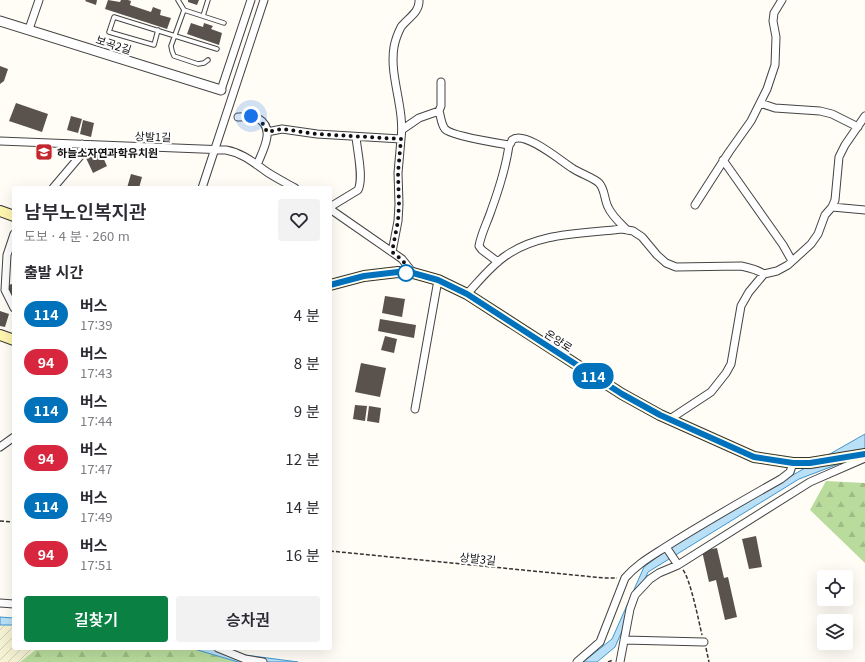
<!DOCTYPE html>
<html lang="ko">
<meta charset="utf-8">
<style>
body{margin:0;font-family:Georgia,"Noto Sans KR",serif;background:#f2f2f3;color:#2b2b33;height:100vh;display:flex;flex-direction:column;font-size:15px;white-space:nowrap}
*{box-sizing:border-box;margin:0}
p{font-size:13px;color:#7c7c81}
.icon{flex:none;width:22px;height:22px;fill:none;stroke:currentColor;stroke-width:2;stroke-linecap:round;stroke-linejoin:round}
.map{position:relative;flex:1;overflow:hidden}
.drawer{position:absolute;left:12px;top:186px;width:320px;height:464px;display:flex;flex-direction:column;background:#fff;border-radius:4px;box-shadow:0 4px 16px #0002}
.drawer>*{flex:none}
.badge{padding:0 8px;border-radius:13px;font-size:14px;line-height:26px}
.controls{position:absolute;left:817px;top:570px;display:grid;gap:8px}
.controls a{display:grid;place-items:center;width:36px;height:36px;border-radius:4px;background:#fff;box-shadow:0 4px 16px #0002;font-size:20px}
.you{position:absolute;width:20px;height:20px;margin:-10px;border:3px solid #fff;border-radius:50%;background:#1a73e8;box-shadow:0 0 0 6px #1a73e833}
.map>.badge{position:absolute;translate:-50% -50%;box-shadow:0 0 0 2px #fff}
h2{padding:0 12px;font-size:15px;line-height:36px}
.round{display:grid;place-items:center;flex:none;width:42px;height:42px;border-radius:4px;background:#f2f2f3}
.head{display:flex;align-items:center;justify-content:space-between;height:68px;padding:0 12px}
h1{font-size:19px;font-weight:600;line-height:30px}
.action{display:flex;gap:8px;margin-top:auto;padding:8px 12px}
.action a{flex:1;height:46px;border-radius:4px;background:#0b8043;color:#fff;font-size:16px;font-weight:600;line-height:46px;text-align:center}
.action a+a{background:#f2f2f3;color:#2b2b33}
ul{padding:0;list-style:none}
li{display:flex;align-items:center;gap:12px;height:48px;padding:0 12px}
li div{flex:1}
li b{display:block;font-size:15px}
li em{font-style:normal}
li .badge{min-width:44px;font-weight:700;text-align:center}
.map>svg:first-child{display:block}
.farmland{fill:url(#farmland-furrows)}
.forest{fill:url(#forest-firs)}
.water{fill:#b9e0f7;stroke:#3f96cf}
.building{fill:#5a524d}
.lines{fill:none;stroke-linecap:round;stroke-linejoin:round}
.service-casing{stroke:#444;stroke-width:5.5}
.minor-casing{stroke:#444;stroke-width:9}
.tertiary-casing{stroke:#444;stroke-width:11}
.secondary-casing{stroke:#333;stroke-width:12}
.path{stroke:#333;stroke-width:1.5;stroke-dasharray:4 2;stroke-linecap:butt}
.service{stroke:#fff;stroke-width:3.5}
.minor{stroke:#fff;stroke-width:7}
.tertiary{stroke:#fff;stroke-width:9}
.secondary{stroke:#fff6b0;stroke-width:10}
.line-casing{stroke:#fff;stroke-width:9}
.line{stroke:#0072bc;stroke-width:6}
.walk{stroke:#111;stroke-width:4;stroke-dasharray:0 7.2}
.stop-dot{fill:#fff;stroke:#0072bc;stroke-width:2}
.labels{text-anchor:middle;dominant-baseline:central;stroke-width:4;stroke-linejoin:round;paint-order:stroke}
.street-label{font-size:11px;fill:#111;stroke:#fff}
.poi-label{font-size:11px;font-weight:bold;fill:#111;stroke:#fff;text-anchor:start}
</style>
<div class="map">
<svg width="865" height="662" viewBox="0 0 865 662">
<defs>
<pattern id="farmland-furrows" width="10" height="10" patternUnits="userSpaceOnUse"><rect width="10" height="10" fill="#f6f3d4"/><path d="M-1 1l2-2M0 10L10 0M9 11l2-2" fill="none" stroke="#d2cfb5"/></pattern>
<pattern id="forest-firs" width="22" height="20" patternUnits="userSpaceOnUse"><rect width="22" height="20" fill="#b9dc9c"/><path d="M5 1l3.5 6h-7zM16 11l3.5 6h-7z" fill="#9ebc85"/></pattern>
</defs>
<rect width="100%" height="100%" fill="#fffdf5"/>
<!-- farmland -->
<path class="farmland" d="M0 625H14V648H38L20 662H0Z"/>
<!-- forest -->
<path class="forest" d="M826 481 865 483V563L810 510Z
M38 648H191L238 662H20Z"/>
<!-- water -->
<path class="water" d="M865 434V454L799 479 648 572 615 647 597 662H583L612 639 644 567 682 538Z
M0 617 14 618V625H0Z
M191 648H224L245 655 298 662H238Z"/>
<!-- building -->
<path class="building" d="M86 0H97L96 5 85 1Z
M108 0 120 2 121 0H128L131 1 130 5 151 12 153 7 161 10 160 15 171 18 167 29 105 9Z
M188 0H199L197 5 188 2Z
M191 23 203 27 204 23 213 26 211 29 222 33 219 45 187 34Z
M0 66 8 69 4 81 0 84Z
M16 103 48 114 42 132 9 121Z
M71 116 82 119 78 133 67 130Z
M83 120 94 123 91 137 80 134Z
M100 151 107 166 93 173 86 158Z
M131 174 142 177 139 188H127Z
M14 283V302L7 286Z
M385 296 405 299 402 317 382 313Z
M0 311 9 314 5 327 0 326Z
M380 319 416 325 414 338 378 331Z
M385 336 397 339 394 353 381 350Z
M361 363 386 368 380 397 355 392Z
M355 405 367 406 365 421 353 419Z
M369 406 381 408 379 423 367 421Z
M756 536 762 567 749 569 742 539Z
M717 548 724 578 728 577 737 617 725 620 716 580 709 582 702 551Z"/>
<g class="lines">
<!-- service casing -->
<g class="service-casing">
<path id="service" d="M178 0 184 10 171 46 172 51 174 56 198 64 204 63 208 60
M184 10 224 23
M203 16 208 0
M158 30 154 45 109 32 114 17 217 49"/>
</g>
<!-- minor casing -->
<g class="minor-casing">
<path id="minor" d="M782 0 774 13 773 21 776 37 775 65 767 89 760 103 775 108 820 111 832 114 858 127
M29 29 39 0
M221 90 251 0
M439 111C441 117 441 124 445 129 451 136 497 143 509 145 510 145 512 141 512 140 525 130 562 162 572 168 579 173 594 178 599 183 605 189 604 199 608 207 612 216 620 223 627 230
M238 117C244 117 254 115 259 119 276 129 262 152 257 165
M403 129 419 118 439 111 441 106V82
M267 132 282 129 317 134 401 139 398 173 399 204 398 221 392 252
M401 139C405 108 389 76 394 47 395 41 398 33 401 27 408 18 420 12 419 0
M0 141 226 150C243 153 254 163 267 172 276 178 286 183 295 188
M723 160 783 245 792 261
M53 188 81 155 82 144
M202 188 264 0
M695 205 729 152 751 121 760 103
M330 207 358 190C364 178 357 150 356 137
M832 207 865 210
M330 209 402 259 413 273
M14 234 7 255 5 290 14 308
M498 262 482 250 479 246C481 234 487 223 491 211 499 189 506 168 509 145
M467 294C479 281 490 267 504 257 538 232 582 234 622 229L633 231 642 237 657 255 666 263 676 267 741 266C750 268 756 269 764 274
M415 409 438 280
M670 419 711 392 726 373 731 364 741 306 749 292 764 274 777 271 788 265 811 244 818 234 825 215 832 207 835 200 839 157 845 145 865 116
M0 447 14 437
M666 547 678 565
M0 603 14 604
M624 640 704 642
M218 648 245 659 263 662
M577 662 600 642 625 578C636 565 650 557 664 548 702 524 742 501 781 479L790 472 793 463
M620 662 630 609 635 595 650 579 659 573 678 565 810 482 865 458"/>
</g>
<!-- tertiary casing -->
<g class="tertiary-casing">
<path id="tertiary" d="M0 21 221 90"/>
</g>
<!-- secondary casing -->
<g class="secondary-casing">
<path id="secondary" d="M0 211 14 216
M330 285 364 276 398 272 413 273 438 280 467 294 622 394 660 415 754 457 793 463H810L865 454
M0 335 14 340"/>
</g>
<!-- path -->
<path class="path" d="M0 521 14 522
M330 551 604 578H617
M683 570C690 578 699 622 702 635
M706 648 709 662
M608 662 613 660"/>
<!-- service -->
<use href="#service" class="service"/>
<!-- minor -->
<use href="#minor" class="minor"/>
<!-- tertiary -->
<use href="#tertiary" class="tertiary"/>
<!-- secondary -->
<use href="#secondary" class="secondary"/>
</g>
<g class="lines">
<!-- line casing -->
<g class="line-casing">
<path id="line" d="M330 285 364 276 398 272 413 273 438 280 467 294 622 394 660 415 754 457 793 463H810L865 454"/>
</g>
<!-- line -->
<use href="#line" class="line"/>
<!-- walk -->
<path class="walk" d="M251 116C261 119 263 123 267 132L282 129 317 134 401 139 398 173 399 204 398 221 392 252 402 260 413 273H406"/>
</g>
<!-- icons -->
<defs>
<g id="school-square" transform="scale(0.9)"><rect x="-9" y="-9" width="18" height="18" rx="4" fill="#c4262e" stroke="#fff"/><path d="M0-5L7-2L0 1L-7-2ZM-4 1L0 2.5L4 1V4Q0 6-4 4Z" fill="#fff"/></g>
</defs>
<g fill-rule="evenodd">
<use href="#school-square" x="44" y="152"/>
</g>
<!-- markers -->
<circle class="stop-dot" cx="406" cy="273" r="8"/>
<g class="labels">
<!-- street labels -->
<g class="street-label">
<text transform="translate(114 44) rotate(18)">보곡2길</text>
<text transform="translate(153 136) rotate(2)">상발1길</text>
<text transform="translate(559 340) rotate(33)">온양로</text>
<text transform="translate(478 558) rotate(6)">상발3길</text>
</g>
<!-- poi labels -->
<g class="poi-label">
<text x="57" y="152">하늘소자연과학유치원</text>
</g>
</g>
</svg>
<div class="controls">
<a><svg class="icon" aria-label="locate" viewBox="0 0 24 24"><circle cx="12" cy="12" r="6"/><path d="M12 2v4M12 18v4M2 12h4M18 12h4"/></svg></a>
<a><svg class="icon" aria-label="layers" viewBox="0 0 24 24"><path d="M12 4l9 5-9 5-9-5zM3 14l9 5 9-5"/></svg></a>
</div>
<div class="you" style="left:251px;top:116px"></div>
<b class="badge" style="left:593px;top:376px;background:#0072bc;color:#fff">114</b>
<section class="drawer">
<div class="head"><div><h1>남부노인복지관</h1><p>도보 · 4 분 · 260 m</p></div><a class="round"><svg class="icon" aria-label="heart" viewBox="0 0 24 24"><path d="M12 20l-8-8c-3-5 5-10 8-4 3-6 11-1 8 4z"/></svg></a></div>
<h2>출발 시간</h2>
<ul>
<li><span class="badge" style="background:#0072bc;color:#fff">114</span><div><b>버스</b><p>17:39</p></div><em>4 분</em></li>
<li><span class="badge" style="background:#d7263d;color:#fff">94</span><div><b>버스</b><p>17:43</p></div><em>8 분</em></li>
<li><span class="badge" style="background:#0072bc;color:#fff">114</span><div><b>버스</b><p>17:44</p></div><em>9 분</em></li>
<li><span class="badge" style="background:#d7263d;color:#fff">94</span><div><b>버스</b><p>17:47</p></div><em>12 분</em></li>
<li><span class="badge" style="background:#0072bc;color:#fff">114</span><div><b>버스</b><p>17:49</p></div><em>14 분</em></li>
<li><span class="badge" style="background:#d7263d;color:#fff">94</span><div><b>버스</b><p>17:51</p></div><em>16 분</em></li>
</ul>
<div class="action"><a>길찾기</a><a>승차권</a></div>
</section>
</div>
